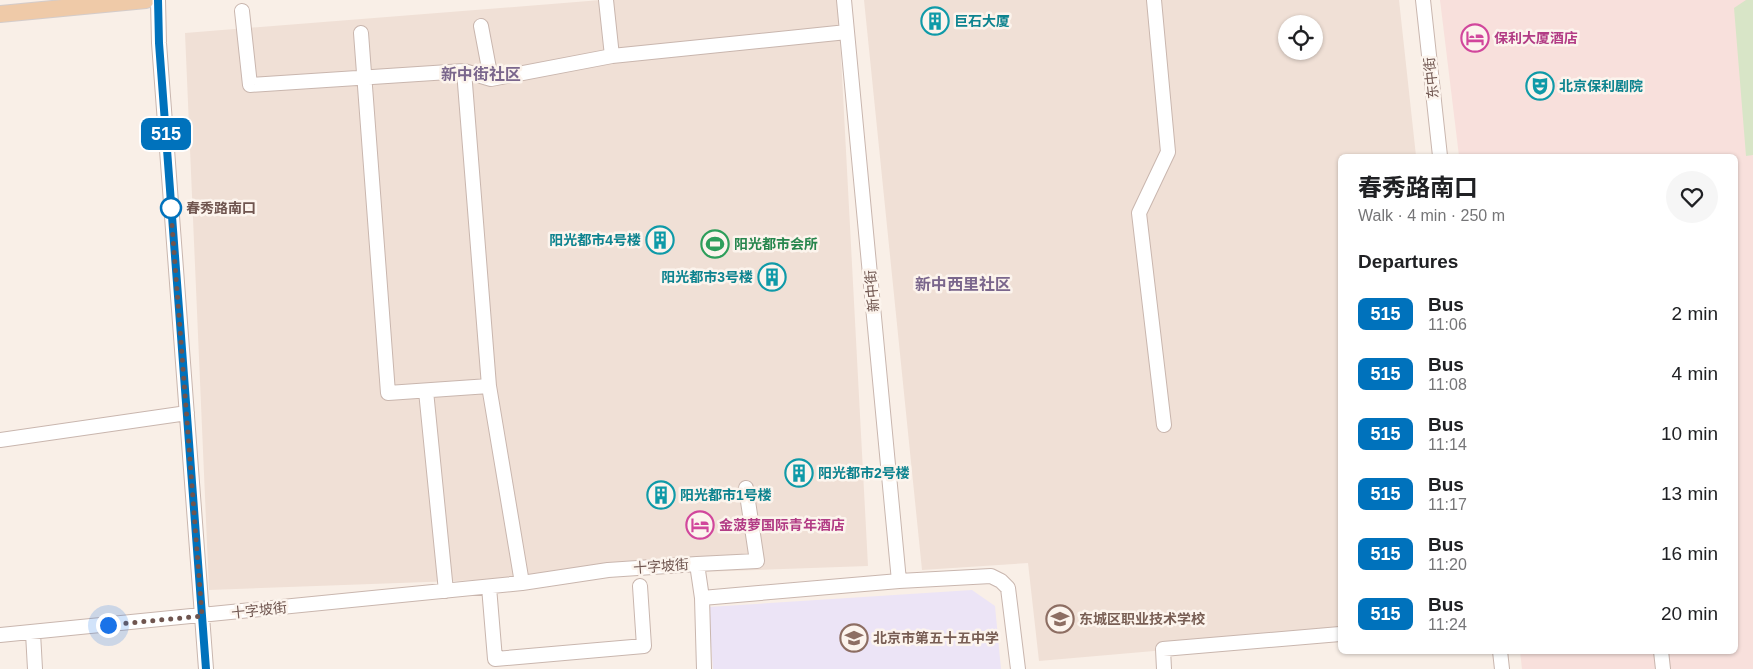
<!DOCTYPE html>
<meta charset="utf-8">
<style>
body{margin:0;font-family:Arial,"Noto Sans SC",sans-serif;background:#f6f6f6;color:#202124;height:100vh;display:flex;flex-direction:column;font-size:19px;white-space:nowrap}
*{box-sizing:border-box;margin:0}
p{font-size:16px;color:#757577}
.icon{flex:none;width:28px;height:28px;fill:none;stroke:currentColor;stroke-width:2;stroke-linecap:round;stroke-linejoin:round}
.map{position:relative;flex:1;overflow:hidden}
.panel{position:absolute;left:1338px;top:154px;width:400px;height:500px;display:flex;flex-direction:column;background:#fff;border-radius:8px;box-shadow:0 1px 4px #0004}
.panel>*{flex:none}
.badge{padding:0 10px;border-radius:8px;font-size:18px;line-height:32px}
.controls{position:absolute;left:1278px;top:15px;display:grid;gap:10px}
.controls a{display:grid;place-items:center;width:45px;height:45px;border-radius:50%;background:#fff;box-shadow:0 1px 4px #0004;font-size:25px}
.you{position:absolute;width:25px;height:25px;margin:-12px;border:4px solid #fff;border-radius:50%;background:#1a73e8;box-shadow:0 0 0 8px #1a73e833}
.map>.badge{position:absolute;translate:-50% -50%;box-shadow:0 0 0 2px #fff}
h2{padding:0 20px;font-size:19px;line-height:45px}
.round{display:grid;place-items:center;flex:none;width:52px;height:52px;border-radius:26px;background:#f6f6f6}
.overview{display:flex;align-items:center;justify-content:space-between;height:85px;padding:0 20px}
h1{font-size:24px;font-weight:700;line-height:38px}
ul{padding:0;list-style:none}
li{display:flex;align-items:center;gap:15px;height:60px;padding:0 20px}
li div{flex:1}
li b{display:block;font-size:19px}
li em{font-style:normal}
li .badge{min-width:55px;font-weight:700;text-align:center}
.map>svg:first-child{display:block}
.residential{fill:#f0e0d6;fill-rule:evenodd}
.commercial{fill:#f8e0dc}
.education{fill:#ece4f6}
.green{fill:#d8e5c7}
.lines{fill:none;stroke-linecap:round;stroke-linejoin:round}
.minor-casing{stroke:#c9b6ae;stroke-width:16}
.major-casing{stroke:#d4ccca;stroke-width:18}
.minor{stroke:#fff;stroke-width:14}
.major{stroke:#efcaa8;stroke-width:16}
.line-casing{stroke:#fff;stroke-width:11}
.line{stroke:#0072bc;stroke-width:8}
.walk{stroke:#6f554f;stroke-width:5;stroke-dasharray:0 9}
.stop-dot{fill:#fff;stroke:#0072bc;stroke-width:2.5}
.labels{text-anchor:middle;dominant-baseline:central;stroke-width:5;stroke-linejoin:round;paint-order:stroke}
.culture-label{font-size:14px;font-weight:bold;fill:#0d838f;stroke:#fcf4ed;text-anchor:start}
.hotel-label{font-size:14px;font-weight:bold;fill:#b23c85;stroke:#fcf4ed;text-anchor:start}
.street-label{font-size:14px;fill:#6f554f;stroke:#fcf4ed}
.stop-label{font-size:14px;font-weight:bold;fill:#6f554f;stroke:#fcf4ed;text-anchor:start}
.leisure-label{font-size:14px;font-weight:bold;fill:#27864d;stroke:#fcf4ed;text-anchor:start}
.education-label{font-size:14px;font-weight:bold;fill:#785e54;stroke:#fcf4ed;text-anchor:start}
.quarter-label{font-size:16px;font-weight:bold;fill:#7a668c;stroke:#fcf4ed}
</style>
<div class="map">
<svg width="1753" height="669" viewBox="0 0 1753 669">
<rect width="100%" height="100%" fill="#f9efe7"/>
<!-- residential -->
<path class="residential" d="M601 0H838L868 566 209 590 185 33Z
M864 0H1399L1416 156H1340V635L1039 661 1028 563 922 570ZM1286 24H1314V51H1286Z"/>
<!-- commercial -->
<path class="commercial" d="M1440 0H1753V669H1522L1520 651H1735V156H1459Z"/>
<!-- education -->
<path class="education" d="M972 590 995 606 1001 669H713L708 607Z"/>
<!-- green -->
<path class="green" d="M1746 0H1753V155L1746 156 1734 8Z"/>
<g class="lines">
<!-- minor casing -->
<g class="minor-casing">
<path id="minor" d="M158 0 159 43 206 669
M844 0 899 581
M1154 0 1168 152 1139 213 1164 425
M1423 0 1440 156
M242 11 250 85 464 71 491 79 612 56 606 0
M481 26 491 79
M361 33 388 393 489 386 464 71
M612 56 847 32
M489 386 522 583
M426 391 446 591
M0 440 187 413
M697 564 757 561 746 488
M489 587 495 659 644 646 640 586
M702 598 899 581 991 576 1001 581 1008 588 1018 669
M33 633 35 669
M0 635 522 583 608 570 697 564 702 598 704 669
M1500 651 1502 669
M1661 651 1663 669
M1164 669 1163 649 1340 634"/>
</g>
<!-- major casing -->
<g class="major-casing">
<path id="major" d="M0 14 146 0"/>
</g>
<!-- minor -->
<use href="#minor" class="minor"/>
<!-- major -->
<use href="#major" class="major"/>
</g>
<g class="lines">
<!-- line casing -->
<g class="line-casing">
<path id="line" d="M158 0 159 43 206 669"/>
</g>
<!-- line -->
<use href="#line" class="line"/>
<!-- walk -->
<path class="walk" d="M108 625 202 616 170 199 171 208"/>
</g>
<!-- icons -->
<defs>
<g id="building-ring" transform="scale(1.4375)"><circle r="9.5" fill="#fcf4ed" stroke="#0f9aa8" stroke-width="1.5"/><path d="M-4-6H4V6H1V3H-1V6H-4ZM-2.5-4.3h1.7v1.8h-1.7ZM.8-4.3h1.7v1.8H.8ZM-2.5-1h1.7V.8h-1.7ZM.8-1h1.7V.8H.8Z" fill="#0f9aa8"/></g>
<g id="hotel-ring" transform="scale(1.4375)"><circle r="9.5" fill="#fcf4ed" stroke="#d1479c" stroke-width="1.5"/><path d="M-6-4.5h1.5V1H6V5H4.5V3h-9V5H-6ZM-4 0a1.8 1.8 0 1 1 3.6 0ZM.5 0V-2.5h3Q6-2.5 6 0Z" fill="#d1479c"/></g>
<g id="theatre-ring" transform="scale(1.4375)"><circle r="9.5" fill="#fcf4ed" stroke="#0f9aa8" stroke-width="1.5"/><path d="M-5-5.5Q0-4 5-5.5V0Q5 5 0 6Q-5 5-5 0ZM-3.3-2.5H-1v1.5H-3.3ZM1-2.5H3.3v1.5H1ZM-2.8 1Q0 5.5 2.8 1Z" fill="#0f9aa8"/></g>
<g id="stadium-ring" transform="scale(1.4375)"><circle r="9.5" fill="#fcf4ed" stroke="#2e9e5b" stroke-width="1.5"/><path d="M0-5a6.5 5 0 1 0 0 10a6.5 5 0 1 0 0-10ZM-3.5-1.8h7v3.6h-7Z" fill="#2e9e5b"/></g>
<g id="school-ring" transform="scale(1.4375)"><circle r="9.5" fill="#fcf4ed" stroke="#8d6e63" stroke-width="1.5"/><path d="M0-5L7-2L0 1L-7-2ZM-4 1L0 2.5L4 1V4Q0 6-4 4Z" fill="#8d6e63"/></g>
</defs>
<g fill-rule="evenodd">
<use href="#building-ring" x="935" y="21"/>
<use href="#hotel-ring" x="1475" y="38"/>
<use href="#theatre-ring" x="1540" y="86"/>
<use href="#building-ring" x="660" y="240"/>
<use href="#stadium-ring" x="715" y="244"/>
<use href="#building-ring" x="772" y="277"/>
<use href="#building-ring" x="799" y="473"/>
<use href="#building-ring" x="661" y="495"/>
<use href="#hotel-ring" x="700" y="525"/>
<use href="#school-ring" x="1060" y="619"/>
<use href="#school-ring" x="854" y="638"/>
</g>
<!-- markers -->
<circle class="stop-dot" cx="171" cy="208" r="10"/>
<g class="labels">
<!-- culture labels -->
<g class="culture-label">
<text x="954" y="21">巨石大厦</text>
<text x="1559" y="86">北京保利剧院</text>
<text x="641" y="240" text-anchor="end">阳光都市4号楼</text>
<text x="753" y="277" text-anchor="end">阳光都市3号楼</text>
<text x="818" y="473">阳光都市2号楼</text>
<text x="680" y="495">阳光都市1号楼</text>
</g>
<!-- hotel labels -->
<g class="hotel-label">
<text x="1494" y="38">保利大厦酒店</text>
<text x="719" y="525">金菠萝国际青年酒店</text>
</g>
<!-- street labels -->
<g class="street-label">
<text transform="translate(1431 78) rotate(-96)">东中街</text>
<text transform="translate(872 291) rotate(-95)">新中街</text>
<text transform="translate(661 566) rotate(-4)">十字坡街</text>
<text transform="translate(259 610) rotate(-6)">十字坡街</text>
</g>
<!-- stop labels -->
<g class="stop-label">
<text x="186" y="208">春秀路南口</text>
</g>
<!-- leisure labels -->
<g class="leisure-label">
<text x="734" y="244">阳光都市会所</text>
</g>
<!-- education labels -->
<g class="education-label">
<text x="1079" y="619">东城区职业技术学校</text>
<text x="873" y="638">北京市第五十五中学</text>
</g>
<!-- quarter labels -->
<g class="quarter-label">
<text x="481" y="74">新中街社区</text>
<text x="963" y="284">新中西里社区</text>
</g>
</g>
</svg>
<div class="controls">
<a><svg class="icon" aria-label="locate" viewBox="0 0 24 24"><circle cx="12" cy="12" r="6"/><path d="M12 2v4M12 18v4M2 12h4M18 12h4"/></svg></a>
</div>
<div class="you" style="left:108px;top:625px"></div>
<b class="badge" style="left:166px;top:134px;background:#0072bc;color:#fff">515</b>
<section class="panel">
<div class="overview"><div><h1>春秀路南口</h1><p>Walk · 4 min · 250 m</p></div><a class="round"><svg class="icon" aria-label="heart" viewBox="0 0 24 24"><path d="M12 20l-8-8c-3-5 5-10 8-4 3-6 11-1 8 4z"/></svg></a></div>
<h2>Departures</h2>
<ul>
<li><span class="badge" style="background:#0072bc;color:#fff">515</span><div><b>Bus</b><p>11:06</p></div><em>2 min</em></li>
<li><span class="badge" style="background:#0072bc;color:#fff">515</span><div><b>Bus</b><p>11:08</p></div><em>4 min</em></li>
<li><span class="badge" style="background:#0072bc;color:#fff">515</span><div><b>Bus</b><p>11:14</p></div><em>10 min</em></li>
<li><span class="badge" style="background:#0072bc;color:#fff">515</span><div><b>Bus</b><p>11:17</p></div><em>13 min</em></li>
<li><span class="badge" style="background:#0072bc;color:#fff">515</span><div><b>Bus</b><p>11:20</p></div><em>16 min</em></li>
<li><span class="badge" style="background:#0072bc;color:#fff">515</span><div><b>Bus</b><p>11:24</p></div><em>20 min</em></li>
</ul>
</section>
</div>
